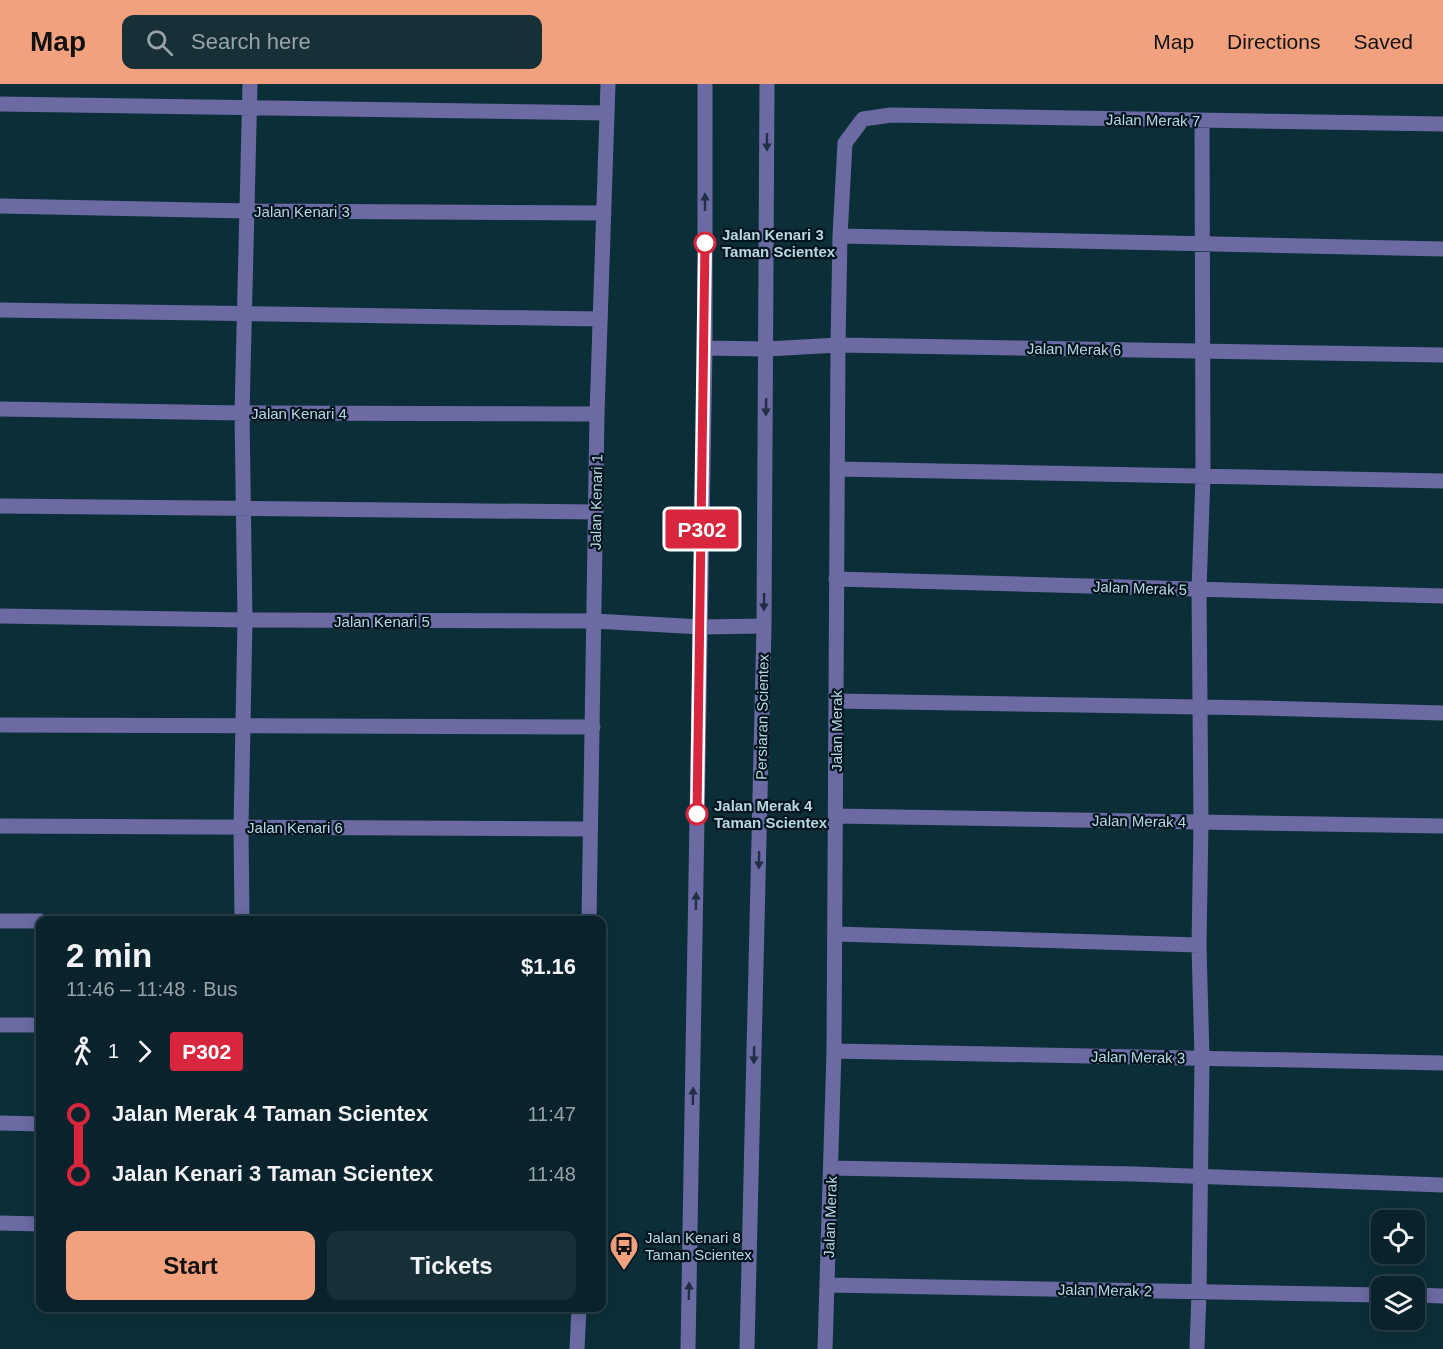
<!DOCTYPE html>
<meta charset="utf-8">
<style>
body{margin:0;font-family:Helvetica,sans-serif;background:#172f37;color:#f1f3f6;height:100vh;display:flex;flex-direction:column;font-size:22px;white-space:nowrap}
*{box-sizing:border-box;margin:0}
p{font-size:20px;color:#99a4a9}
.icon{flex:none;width:33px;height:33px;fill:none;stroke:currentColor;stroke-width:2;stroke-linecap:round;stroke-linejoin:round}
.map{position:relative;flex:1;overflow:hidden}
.panel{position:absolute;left:36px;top:832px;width:570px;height:396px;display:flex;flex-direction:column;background:#09222b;border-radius:12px;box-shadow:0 3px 15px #0003,0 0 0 2px #293f47}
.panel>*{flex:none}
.badge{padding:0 12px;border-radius:4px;font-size:21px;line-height:39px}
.fabs{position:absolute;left:1371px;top:1126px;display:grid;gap:12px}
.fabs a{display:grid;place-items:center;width:54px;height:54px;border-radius:12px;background:#09222b;box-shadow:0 3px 15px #0003,0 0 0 2px #293f47;font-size:30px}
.map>.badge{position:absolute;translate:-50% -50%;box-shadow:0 0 0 3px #fff}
.legs{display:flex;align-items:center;gap:9px;height:66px;padding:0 30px;font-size:20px}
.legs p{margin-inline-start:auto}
.head{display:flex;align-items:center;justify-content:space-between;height:102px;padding:0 30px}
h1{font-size:33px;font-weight:800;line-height:45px}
.cta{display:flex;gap:12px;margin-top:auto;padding:12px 30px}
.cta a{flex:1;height:69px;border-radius:12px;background:#f2a17e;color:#111;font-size:24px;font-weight:800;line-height:69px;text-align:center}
.cta a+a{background:#172f37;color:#f1f3f6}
ul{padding:0 30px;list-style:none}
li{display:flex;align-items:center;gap:21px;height:60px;font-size:22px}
li i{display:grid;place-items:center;width:9px;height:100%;margin:0 8px;background:currentColor}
li i::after{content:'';width:15px;height:15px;margin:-8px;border:4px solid;border-radius:50%;background:#09222b}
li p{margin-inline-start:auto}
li:first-child i{background:linear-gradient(#0000 50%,currentColor 0)}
li:last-child i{background:linear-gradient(currentColor 50%,#0000 0)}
header{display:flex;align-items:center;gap:36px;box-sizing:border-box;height:84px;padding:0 30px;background:#f2a17e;color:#111}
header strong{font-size:28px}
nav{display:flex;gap:33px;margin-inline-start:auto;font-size:21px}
.search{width:420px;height:54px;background:#172f37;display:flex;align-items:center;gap:15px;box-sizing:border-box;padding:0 21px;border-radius:12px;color:#99a4a9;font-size:22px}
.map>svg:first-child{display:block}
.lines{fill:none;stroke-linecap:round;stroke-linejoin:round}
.minor{stroke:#6b6aa3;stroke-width:15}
.oneway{fill:#202f46}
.line-1-casing{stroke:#fff;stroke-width:14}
.line-1{stroke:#d7263d;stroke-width:9}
.stop-1-dot{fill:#fff;stroke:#d7263d;stroke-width:3}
.labels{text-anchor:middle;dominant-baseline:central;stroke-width:4.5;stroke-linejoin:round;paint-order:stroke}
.street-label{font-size:15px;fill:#b9d7e3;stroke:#00151e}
.stop-label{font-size:15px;font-weight:bold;fill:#b9d7e3;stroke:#00151e;text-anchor:start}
.poi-label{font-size:15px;fill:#b9d7e3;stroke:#00151e;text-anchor:start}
</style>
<header>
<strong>Map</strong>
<div class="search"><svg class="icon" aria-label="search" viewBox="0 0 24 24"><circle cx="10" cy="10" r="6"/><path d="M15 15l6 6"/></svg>Search here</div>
<nav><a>Map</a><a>Directions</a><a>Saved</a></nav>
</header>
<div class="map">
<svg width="1443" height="1265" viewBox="0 0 1443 1265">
<rect width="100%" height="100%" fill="#0c2e39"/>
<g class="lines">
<!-- minor -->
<path class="minor" d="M0 20 607 29
M0 122 247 127 604 129
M840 152 1443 165
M0 226 600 235
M705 264 767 265 838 261 1443 271
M0 325 242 329 597 330
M837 385 1443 397
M0 422 596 428
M836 495 1443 512
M0 532 245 536 594 537 701 543 764 542
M836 617 1260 624 1443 629
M0 641 593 643
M836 732 1443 742
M0 742 589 745
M0 837H40
M242 837 241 743 245 536 242 329 250 0
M589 837 597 330 608 0
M835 850 1199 861
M0 941H40
M834 967 1443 979
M0 1039 40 1040
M831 1084 1134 1090 1443 1101
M0 1139 40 1140
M828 1201 1382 1211
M1414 1211 1443 1212
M577 1265 579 1224
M688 1265 705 264V0
M747 1265 764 542 767 0
M825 1265 834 967 838 261 840 152 845 59 863 35 891 31 1443 40
M1197 1265 1199 1208 1202 974 1199 861 1201 738 1199 505 1203 392 1202 37"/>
</g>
<!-- one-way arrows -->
<defs><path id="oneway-solid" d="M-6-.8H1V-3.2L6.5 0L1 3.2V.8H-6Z" transform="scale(1.5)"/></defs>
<g class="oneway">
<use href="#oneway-solid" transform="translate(767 58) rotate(90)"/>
<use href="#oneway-solid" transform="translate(705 118) rotate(-90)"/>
<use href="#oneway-solid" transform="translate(766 323) rotate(91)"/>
<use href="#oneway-solid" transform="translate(764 518) rotate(91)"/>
<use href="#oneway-solid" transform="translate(759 776) rotate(91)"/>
<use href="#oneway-solid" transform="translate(696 817) rotate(-89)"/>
<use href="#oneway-solid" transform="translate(754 971) rotate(91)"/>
<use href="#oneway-solid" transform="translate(693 1012) rotate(-89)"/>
<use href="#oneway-solid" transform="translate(689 1207) rotate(-89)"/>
</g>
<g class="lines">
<!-- line-1 casing -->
<g class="line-1-casing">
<path id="line-1" d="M697 730 705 159"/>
</g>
<!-- line-1 -->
<use href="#line-1" class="line-1"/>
</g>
<!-- icons -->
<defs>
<g id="bus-pin" transform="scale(1.5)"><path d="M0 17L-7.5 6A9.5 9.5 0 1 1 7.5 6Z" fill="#f2a17e" stroke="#00151e"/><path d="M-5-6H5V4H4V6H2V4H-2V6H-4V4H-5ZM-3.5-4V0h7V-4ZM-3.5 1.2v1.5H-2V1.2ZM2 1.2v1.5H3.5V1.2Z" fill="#111"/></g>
</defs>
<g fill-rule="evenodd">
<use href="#bus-pin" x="624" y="1162"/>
</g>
<!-- markers -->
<g class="stop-1-dot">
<circle cx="705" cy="159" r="10"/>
<circle cx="697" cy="730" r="10"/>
</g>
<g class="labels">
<!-- street labels -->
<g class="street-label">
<text transform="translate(1153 36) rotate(1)">Jalan Merak 7</text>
<text x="302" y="127">Jalan Kenari 3</text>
<text transform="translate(1074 265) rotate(1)">Jalan Merak 6</text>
<text x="299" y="329">Jalan Kenari 4</text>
<text transform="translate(596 418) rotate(-89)">Jalan Kenari 1</text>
<text transform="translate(1140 504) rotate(2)">Jalan Merak 5</text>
<text x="382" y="537">Jalan Kenari 5</text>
<text transform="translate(762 633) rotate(-89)">Persiaran Scientex</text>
<text transform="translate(836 647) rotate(-90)">Jalan Merak</text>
<text transform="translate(1139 737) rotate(1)">Jalan Merak 4</text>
<text x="295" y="743">Jalan Kenari 6</text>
<text transform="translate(1138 973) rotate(1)">Jalan Merak 3</text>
<text transform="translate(830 1133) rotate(-88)">Jalan Merak</text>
<text transform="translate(1105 1206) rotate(1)">Jalan Merak 2</text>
</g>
<!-- stop labels -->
<g class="stop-label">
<text x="722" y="150">Jalan Kenari 3<tspan x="722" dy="17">Taman Scientex</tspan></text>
<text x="714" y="721">Jalan Merak 4<tspan x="714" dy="17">Taman Scientex</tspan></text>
</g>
<!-- poi labels -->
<g class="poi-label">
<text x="645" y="1153">Jalan Kenari 8<tspan x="645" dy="17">Taman Scientex</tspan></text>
</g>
</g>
</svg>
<div class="fabs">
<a><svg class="icon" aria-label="locate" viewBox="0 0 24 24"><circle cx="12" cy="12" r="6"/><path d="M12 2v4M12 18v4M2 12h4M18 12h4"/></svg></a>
<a><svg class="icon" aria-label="layers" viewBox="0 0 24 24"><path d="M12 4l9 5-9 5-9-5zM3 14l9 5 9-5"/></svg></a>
</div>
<b class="badge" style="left:702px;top:445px;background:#d7263d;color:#fff">P302</b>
<section class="panel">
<div class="head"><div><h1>2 min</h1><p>11:46 – 11:48 · Bus</p></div><b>$1.16</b></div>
<div class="legs"><svg class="icon" aria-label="walk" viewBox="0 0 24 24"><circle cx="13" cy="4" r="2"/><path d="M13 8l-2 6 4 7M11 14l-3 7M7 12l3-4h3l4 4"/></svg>1<svg class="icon" aria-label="forward" viewBox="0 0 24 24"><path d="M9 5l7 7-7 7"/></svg><b class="badge" style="background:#d7263d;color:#fff">P302</b></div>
<ul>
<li><i style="color:#d7263d"></i><b>Jalan Merak 4 Taman Scientex</b><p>11:47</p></li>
<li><i style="color:#d7263d"></i><b>Jalan Kenari 3 Taman Scientex</b><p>11:48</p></li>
</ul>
<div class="cta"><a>Start</a><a>Tickets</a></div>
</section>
</div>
